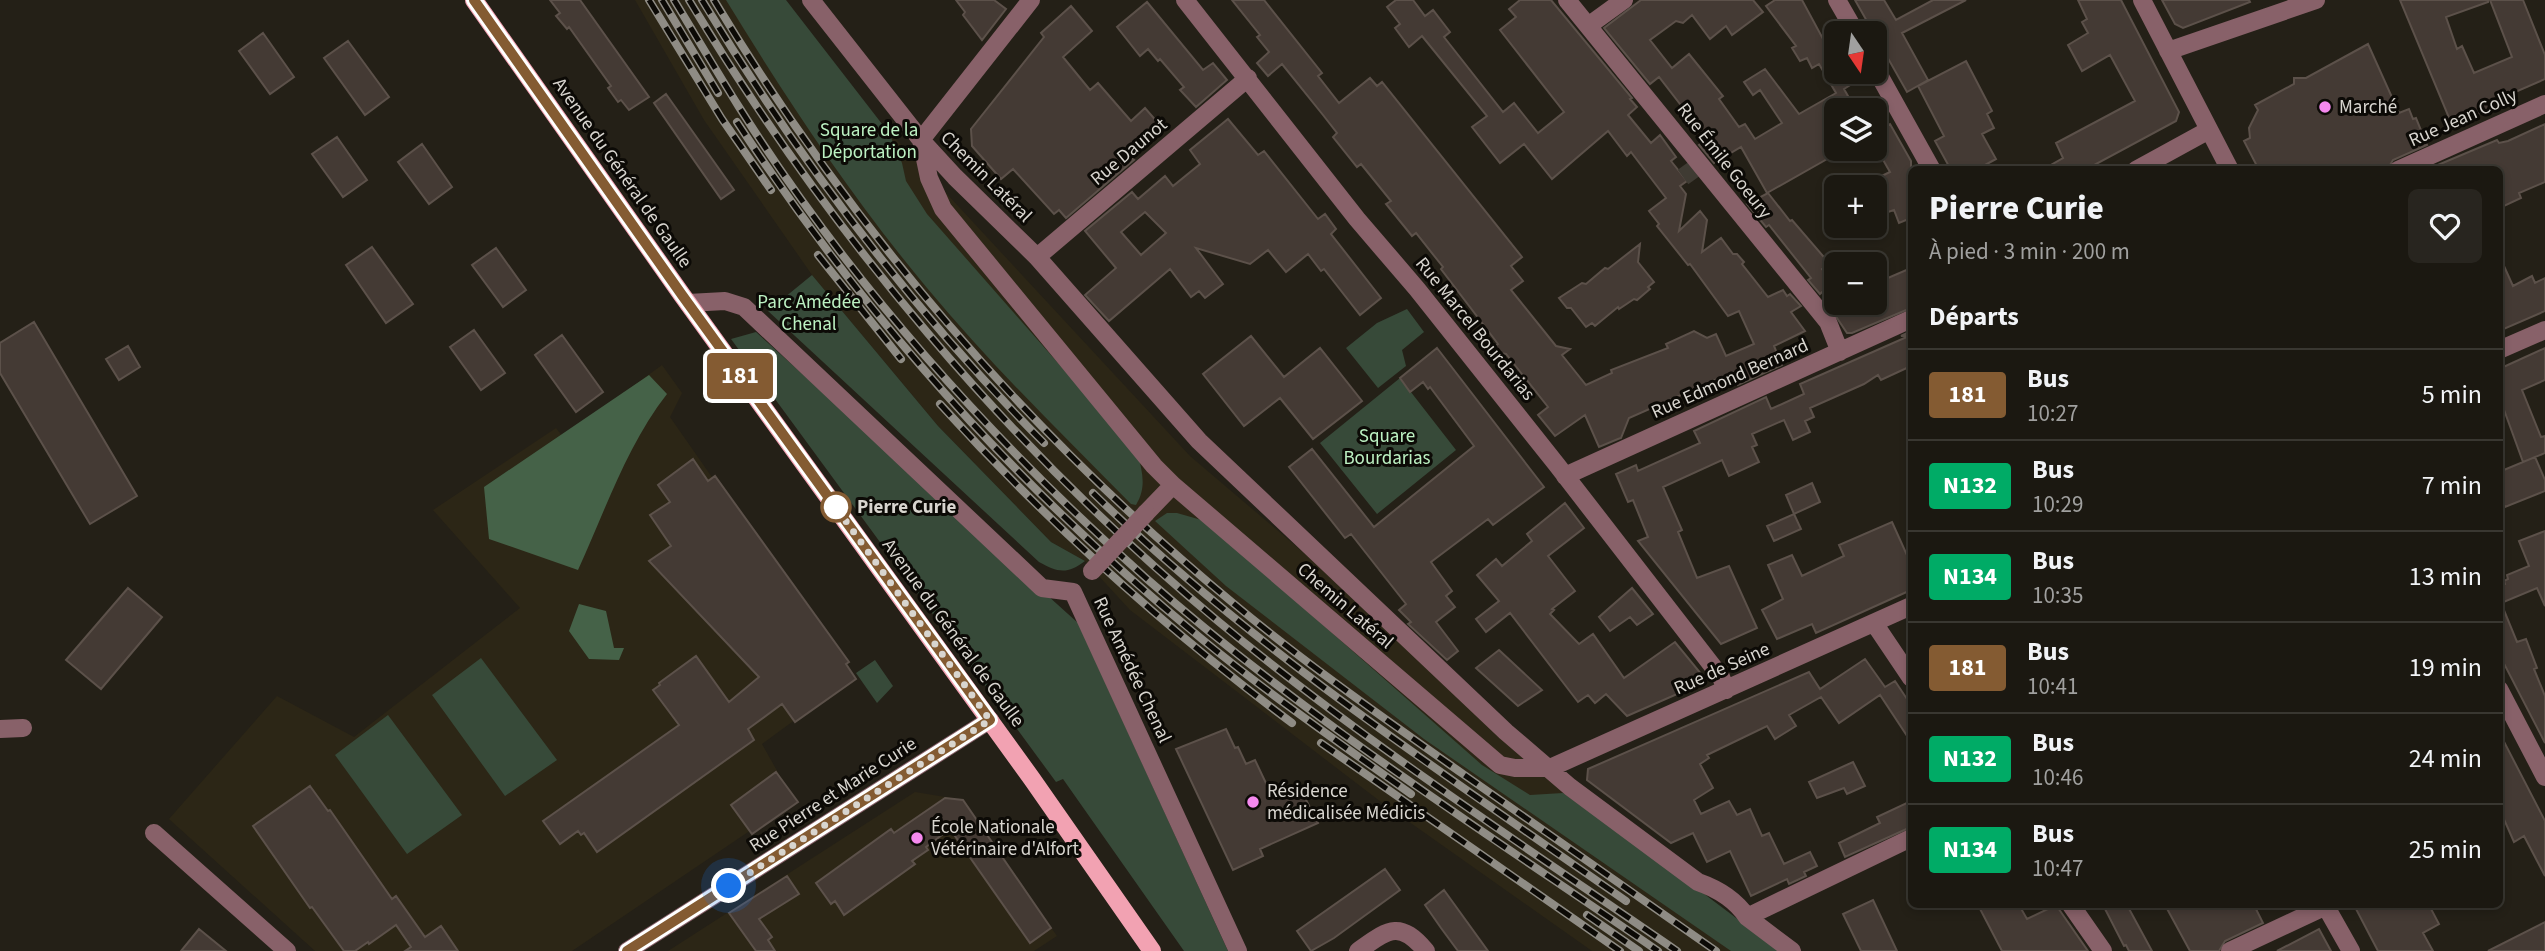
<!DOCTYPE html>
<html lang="fr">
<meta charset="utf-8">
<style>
body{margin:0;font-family:"Source Sans 3",sans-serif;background:#28251f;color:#f1f3f6;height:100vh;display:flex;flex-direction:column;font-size:26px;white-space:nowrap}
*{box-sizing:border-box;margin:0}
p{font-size:23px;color:#a0a09f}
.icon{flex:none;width:38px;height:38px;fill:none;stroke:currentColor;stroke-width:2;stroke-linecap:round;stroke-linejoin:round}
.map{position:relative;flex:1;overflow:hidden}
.details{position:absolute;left:1908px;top:166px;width:595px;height:742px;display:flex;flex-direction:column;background:#1b1811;border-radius:10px;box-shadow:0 4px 10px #0003,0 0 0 2px #393731}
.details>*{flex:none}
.badge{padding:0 14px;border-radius:5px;font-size:24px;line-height:46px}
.needle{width:46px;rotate:167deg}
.tools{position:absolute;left:1824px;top:21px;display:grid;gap:14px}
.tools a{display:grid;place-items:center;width:63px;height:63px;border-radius:10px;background:#1b1811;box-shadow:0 4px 10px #0003,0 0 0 2px #393731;font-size:35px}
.you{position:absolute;width:35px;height:35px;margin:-18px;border:5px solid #fff;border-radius:50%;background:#1a73e8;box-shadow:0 0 0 10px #1a73e833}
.map>.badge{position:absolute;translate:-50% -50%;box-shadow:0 0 0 4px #fff}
h2{padding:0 21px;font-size:26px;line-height:63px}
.round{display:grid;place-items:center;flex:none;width:74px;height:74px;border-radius:10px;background:#28251f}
.overview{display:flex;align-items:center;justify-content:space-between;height:119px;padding:0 21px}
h1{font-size:33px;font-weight:800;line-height:52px}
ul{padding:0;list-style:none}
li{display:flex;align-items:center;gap:21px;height:91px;padding:0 21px;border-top:2px solid #393731}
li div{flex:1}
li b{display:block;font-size:26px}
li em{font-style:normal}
li .badge{min-width:77px;font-weight:700;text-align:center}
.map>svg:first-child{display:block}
.built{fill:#2c2616}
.green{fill:#374a39}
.forest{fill:#456248}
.building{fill:#443a34;stroke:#5c514a;stroke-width:2;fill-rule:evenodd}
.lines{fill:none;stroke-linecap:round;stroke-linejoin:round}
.minor-tunnel{stroke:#3f3b33;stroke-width:18;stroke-dasharray:18 9;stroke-linecap:butt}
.minor{stroke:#886169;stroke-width:18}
.major{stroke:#f2a2b2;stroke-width:18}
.rail-casing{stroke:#8f8c85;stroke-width:8}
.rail{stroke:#0c0a06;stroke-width:5;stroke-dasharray:16;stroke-linecap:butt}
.minor-bridge{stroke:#886169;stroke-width:18}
.line-casing{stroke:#fff;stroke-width:16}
.line{stroke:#845b32;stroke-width:10}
.walk{stroke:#d8d5cf;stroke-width:7;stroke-dasharray:0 12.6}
.poi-dot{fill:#f589ee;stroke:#0c0a06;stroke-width:2.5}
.stop-dot{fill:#fff;stroke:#845b32;stroke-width:3.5}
.labels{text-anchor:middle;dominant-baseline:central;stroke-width:6;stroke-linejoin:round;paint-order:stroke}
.poi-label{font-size:19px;fill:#d8d5cf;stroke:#0c0a06;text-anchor:start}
.street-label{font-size:19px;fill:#d8d5cf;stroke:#0c0a06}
.park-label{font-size:19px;fill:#bcf1c2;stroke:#0c0a06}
.stop-label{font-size:19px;font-weight:bold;fill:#d8d5cf;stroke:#0c0a06;text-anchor:start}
</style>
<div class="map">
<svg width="2545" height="951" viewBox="0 0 2545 951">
<rect width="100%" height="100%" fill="#242017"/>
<!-- built -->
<path class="built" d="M635 0H784L831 69 1190 456 1772 951H1592L1381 802 1130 610 1085 561 1051 542 938 426 812 275 704 120Z
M662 365 682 393 670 417 852 678 762 744 794 801 572 951H315L169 819 277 696 354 737 520 608 433 510 556 428 563 437Z
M915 792 963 800 1057 936 1034 951H668Z"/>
<!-- green -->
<path class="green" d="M726 0H786L889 133 902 163 906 181 927 214 1138 454C1142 472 1147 487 1136 505L1131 504C1062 434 990 364 927 288 852 198 787 100 726 0Z
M812 275 938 426 1051 542 1085 561C1067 575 1057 572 1039 562L768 311Z
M1407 309 1424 332 1402 350 1406 366 1378 388 1346 348 1377 323Z
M756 332 1078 623 1228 951H1184L1063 779 1056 782 731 339Z
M1400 378 1456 450 1377 514 1320 443Z
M1167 513H1177L1205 521 1482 765 1530 795 1563 793 1691 884 1780 951H1731L1424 739 1226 586 1155 521Z
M481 658 557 760 505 796 432 695Z
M875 660 893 686 877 703 856 673Z
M388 715 462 815 407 854 335 755Z"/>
<!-- forest -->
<path class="forest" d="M649 375 667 394C627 445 605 511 578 570L489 539 484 487Z
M579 604 606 611 614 648H624L619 660 589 659 569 631Z"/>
<!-- building -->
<path class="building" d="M550 0H580L649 97 629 110 621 100 618 102 608 88 611 86 569 27 567 29 556 16 560 13Z
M956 0H994L1006 9 982 40 963 15 965 12Z
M1232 0H1264L1322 73 1318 76 1339 103 1370 78 1377 86 1382 82 1522 257 1511 266 1523 281 1511 290 1556 346 1570 349 1562 355 1586 385 1612 373 1611 370 1668 348 1666 344 1694 331 1707 338 1716 334 1726 356 1754 344 1739 311 1728 316 1690 264 1688 265 1657 226 1659 224 1649 211 1666 198 1634 156 1631 152 1627 156 1608 131 1552 179 1524 144 1500 163 1472 127 1487 116 1422 36 1409 47 1395 28 1400 24 1387 7 1396 0H1413L1425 16 1433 10 1450 32 1444 37 1503 112 1514 103 1538 133 1564 112 1500 30 1516 17 1509 9 1520 0H1551L1632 98 1630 99 1637 107 1628 115 1651 143 1660 135 1676 157 1671 161 1687 181 1680 186 1686 194 1679 231 1700 211 1707 220 1702 252 1721 238 1733 254H1737L1744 262 1742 264 1768 297 1783 290 1787 296 1790 294 1801 306 1791 312 1805 331 1774 346 1782 365 1738 385 1733 372 1629 418 1621 438 1618 439 1599 447 1585 415 1555 436 1538 415 1548 407 1506 354 1488 351 1498 344 1441 269 1443 267 1416 233 1412 236 1386 204 1391 201 1361 164 1357 167 1333 137 1337 133 1323 115 1282 64 1268 76 1257 63 1269 52 1257 37 1260 35Z
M1641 0H1753L1763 12 1732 35 1726 26 1710 39 1692 15 1683 23 1676 21 1650 40 1672 68 1689 54 1723 96 1719 99 1739 127 1745 124 1755 139 1782 123 1760 90 1753 95 1744 82 1765 69 1799 114 1836 93 1819 64 1812 68 1807 58 1800 61 1792 48 1796 46 1766 6 1775 0H1802L1836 63V72H1845L1852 84 1844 89 1856 110H1836V154L1767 193 1741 147 1714 163 1699 145 1707 139 1659 77 1650 84 1604 28Z
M1855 0H1884L1896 20 1933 0H1966L1902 33 1928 80 1907 92Z
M2078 0H2121L2179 112 2176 121 2085 170H2042L2063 158 2056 143 2135 101 2110 55 2082 71 2068 45 2088 33 2082 22 2087 19Z
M2162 0H2249L2250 2 2183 28 2175 24Z
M2400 0H2488V2L2446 17 2457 49 2462 46 2474 73 2512 57 2490 0H2523L2545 55V79L2499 99 2501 104 2452 125Z
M1147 2 1203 70 1213 63 1227 80 1196 107 1180 90 1184 87 1160 59 1158 61 1148 49 1140 56 1117 27Z
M1071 6 1092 31 1063 57 1090 90 1098 83 1131 121 1145 108 1158 123 1124 154 1134 160 1066 218 1059 210 1054 214 1013 169 1001 179 972 146 971 129 1044 37 1041 33Z
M263 33 294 77 270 94 239 51Z
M348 41 389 97 365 115 324 58Z
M2368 44 2399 113 2409 109 2413 119 2416 118 2427 145 2393 160 2387 170H2259L2244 141 2250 138 2249 128 2258 110 2255 105 2294 84V78H2306Z
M1966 61 1992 111 1987 114 1994 128 1982 134 1996 159 1985 165 1988 170H1951L1935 141 1944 136 1918 86Z
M666 94 734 190 721 199 654 103Z
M1228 119 1258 155 1264 151 1318 219 1325 214 1336 229 1331 234 1381 298 1360 315 1324 269 1321 271 1308 254 1286 272 1268 250 1250 264 1196 248 1223 284 1205 298 1199 291 1191 297 1170 269 1109 321 1085 295 1116 268 1085 231 1132 192 1138 199 1165 176 1173 186 1200 164 1190 150ZM1145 212 1166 233 1141 255 1121 232Z
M1890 124 1911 161V218L1899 223 1894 210 1888 212 1882 195 1877 197 1874 187H1872L1869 182 1890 172 1874 144V133Z
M2545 124V182L2519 193 2521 198 2504 206 2499 195V170H2426L2497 140 2499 143 2508 141Z
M337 137 367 180 343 197 312 154Z
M422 144 452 187 429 204 398 162Z
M1768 193 1790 221 1792 220 1829 263 1822 269 1833 282 1820 294 1808 280 1811 278 1769 225 1766 227 1747 204Z
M1640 244 1638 262 1654 282 1648 287 1650 289 1637 300 1634 299 1619 309 1618 307 1595 326 1592 323 1586 327 1571 308H1567L1559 298 1582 283 1586 284 1605 268 1608 269Z
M372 247 413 304 386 323 346 265Z
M496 248 526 290 503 307 472 265Z
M2499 255 2513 286 2532 276 2535 283 2545 278V311L2499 331Z
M1911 268V308L1852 333H1847L1827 303H1874V284Z
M34 322 137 496 90 524 0 373V343Z
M474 330 505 373 481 390 450 347Z
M1911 331V366L1881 380 1878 375 1864 384 1810 408 1814 417 1805 421 1810 432 1793 440 1784 420 1752 434 1757 445 1752 447 1759 462 1729 476 1722 460 1663 487 1682 530 1678 532 1697 578 1729 566 1757 628 1721 644 1638 541 1648 537 1633 500 1628 502 1616 474 1636 465 1638 471 1700 443 1694 431 1766 397 1771 409 1804 394 1800 384 1909 336H1901Z
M562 335 603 392 576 412 535 355Z
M1251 336 1284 377 1320 348 1362 401 1313 439 1280 398 1244 426 1203 374Z
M128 346 140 367 119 380 106 359Z
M1437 348 1544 487 1493 525 1488 519 1431 562 1452 591 1446 596 1455 607 1436 622 1458 651 1447 660 1408 624 1411 622 1399 610 1406 604 1351 534 1345 538 1289 467 1312 449 1374 527 1474 446 1430 387 1428 389 1423 382 1410 392 1400 378Z
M2545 348V380L2522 390 2541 437 2545 436V453L2523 462 2499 396V369Z
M2535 457 2545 480V491L2505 507 2499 494V472Z
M693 459 708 481 715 476 849 662 846 664 856 679 795 722 782 704 748 729 754 740 597 852 584 833 581 835 578 831 560 844 543 821 679 725 653 690 660 685 659 683 696 656 729 702 759 677 649 561 671 546 650 515 670 502 658 485Z
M1812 483 1820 502 1794 514 1786 495Z
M1565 503 1584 528 1548 556 1575 591 1552 609 1554 610 1550 614 1579 644 1593 634 1624 678 1675 642 1702 675 1700 684 1627 716 1606 694 1595 703 1588 695 1578 702 1510 613 1486 632 1476 619 1499 601 1477 575 1496 559 1502 566 1532 541 1527 534Z
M1794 514 1801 529 1774 541 1767 526Z
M1892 522 1911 564V590L1816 633 1812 624 1777 639 1762 610 1783 599 1768 565 1792 555 1802 576 1844 556 1839 545Z
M2545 531V606L2537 588 2501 603 2517 642 2526 639 2537 668 2534 669 2545 696V743L2499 654V587L2505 584 2504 581 2508 579 2507 575 2529 566 2519 541Z
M128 588 162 617 101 689 66 660Z
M1632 588 1653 614 1637 625 1630 617 1610 631 1599 617Z
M1499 650 1542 690 1518 706 1476 668Z
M1865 659 1885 687 1895 681 1911 705V742L1880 695 1839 723 1821 697 1789 715 1796 726 1775 739 1767 726 1707 755 1709 758 1700 764 1713 788 1694 800 1701 814 1729 801 1737 815 1750 809 1762 836 1769 833 1784 864 1810 852 1817 866 1804 872 1806 876 1789 884 1787 879 1751 896 1730 851 1707 862 1693 833 1671 843 1587 780 1588 769 1809 672 1820 689Z
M1226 729 1235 748 1238 747 1246 764 1255 760 1273 798 1300 788 1318 823 1260 849 1263 856 1233 870 1176 749Z
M2499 732 2545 821V876L2524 836 2514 842 2499 808Z
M1853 762 1865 786 1847 794 1844 788 1817 798 1809 782Z
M776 772 798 802 752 834 731 805Z
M310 786 328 811 330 810 392 899 396 896 425 937 441 926 458 951H405L411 947 396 925 369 944 368 942 355 951H344L312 907 310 908 253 826Z
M945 798 963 800 1051 928 1030 943 950 829 926 847 928 850 912 861 915 864 844 915 835 901 831 904 816 883 891 829 894 833Z
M1911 801V827L1845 857 1839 843 1880 823 1877 817Z
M1385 869 1400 890 1334 938 1311 951 1297 931Z
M787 876 799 894 759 919 772 937 768 940 775 951H756L729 913Z
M1444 890 1488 951H1458L1441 928 1425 905Z
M1873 900 1897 951H1861L1843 914Z
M1978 905H2019L2027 919 2056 905 2088 951H2002Z
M2103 905H2127L2152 951H2129L2126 945 2124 946Z
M2165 905H2254L2263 923 2225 941 2219 951H2190Z
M2364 905H2429L2439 924 2423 933 2433 951H2378L2356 909Z
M2545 922V951H2488Z
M199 929 226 951H181Z
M2319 929 2331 951H2277Z"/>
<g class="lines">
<!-- minor-tunnel -->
<path class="minor-tunnel" d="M1683 177 1701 164"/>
<!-- minor -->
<path class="minor" d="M811 0 921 140 955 177 1037 257 1199 441 1506 732 1570 787 1698 882C1718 889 1735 899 1747 917L1792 951
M1185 0 1357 219 1417 289 1557 465 1721 677 1726 690
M1567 0 1828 322 1840 352
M1837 0 1856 33
M2142 0 2230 170
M1588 26 1624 0
M2168 51 2316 0
M1874 66 1932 170
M921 140 929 178 943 209 1154 466 1173 485 1500 765 1515 768H1550L1911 606
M921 140 1031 0
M2136 170 2209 130
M2398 170 2545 104
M1037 257 1248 78
M688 303 725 301 744 307 1042 588 1073 592
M2499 350 2545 330
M1565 476 1911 319
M1146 513 1173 485
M1073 592 1238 951
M1874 623 1911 678
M2499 689 2545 777
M0 729 23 728
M154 833 287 951
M2071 905 2103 951
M2325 905 2351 951
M1747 917 1911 838
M627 951 990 720
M1358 951C1388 930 1399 919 1426 951
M2230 951 2326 906"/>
<!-- major -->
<path class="major" d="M474 0 682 295 1032 779 1152 951"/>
<!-- rail casing -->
<g class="rail-casing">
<path id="rail" d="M649 0 722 119 771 190
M662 0 718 93
M674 0C696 36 717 72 739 107 850 283 992 441 1147 579 1305 718 1485 832 1658 951
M689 0C830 234 1008 447 1219 622 1364 742 1523 845 1677 951
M702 0C799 160 912 310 1044 443
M714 0C851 228 1027 433 1233 603 1306 664 1385 719 1463 774 1547 833 1632 892 1716 951
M737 122C865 318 1022 492 1203 640 1270 695 1341 744 1411 794
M818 255 901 359
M940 404C1047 522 1165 628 1292 723
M1093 493C1254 650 1443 773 1626 901
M1321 743 1620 951
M1587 915 1639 951"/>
</g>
<!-- rail -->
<use href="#rail" class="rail"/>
<!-- minor-bridge -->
<path class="minor-bridge" d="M1092 571 1146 513"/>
</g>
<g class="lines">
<!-- line casing -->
<g class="line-casing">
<path id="line" d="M474 0 682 295 990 720 627 951"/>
</g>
<!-- line -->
<use href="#line" class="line"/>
<!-- walk -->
<path class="walk" d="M729 886 990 720 832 502 836 507"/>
</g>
<!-- markers -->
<g class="poi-dot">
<circle cx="2325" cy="107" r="7"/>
<circle cx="1253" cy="802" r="7"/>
<circle cx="917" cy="838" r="7"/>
</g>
<circle class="stop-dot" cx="836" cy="507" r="14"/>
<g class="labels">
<!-- poi labels -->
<g class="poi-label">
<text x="2339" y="107">Marché</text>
<text x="1267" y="791">Résidence<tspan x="1267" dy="22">médicalisée Médicis</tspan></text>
<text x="931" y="827">École Nationale<tspan x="931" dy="22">Vétérinaire d'Alfort</tspan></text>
</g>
<!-- street labels -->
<g class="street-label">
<text transform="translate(2463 118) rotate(-24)">Rue Jean Colly</text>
<text transform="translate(1129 152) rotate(-40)">Rue Daunot</text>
<text transform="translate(1724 161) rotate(52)">Rue Émile Goeury</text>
<text transform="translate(622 173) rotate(55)">Avenue du Général de Gaulle</text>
<text transform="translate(986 177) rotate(45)">Chemin Latéral</text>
<text transform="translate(1475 329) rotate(51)">Rue Marcel Bourdarias</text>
<text transform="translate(1730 379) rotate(-24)">Rue Edmond Bernard</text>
<text transform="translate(1345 606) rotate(41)">Chemin Latéral</text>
<text transform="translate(953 633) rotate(54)">Avenue du Général de Gaulle</text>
<text transform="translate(1722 669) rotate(-24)">Rue de Seine</text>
<text transform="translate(1132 670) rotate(65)">Rue Amédée Chenal</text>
<text transform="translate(833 795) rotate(-33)">Rue Pierre et Marie Curie</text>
</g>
<!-- park labels -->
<g class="park-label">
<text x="869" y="130">Square de la<tspan x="869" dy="22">Déportation</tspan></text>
<text x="809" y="302">Parc Amédée<tspan x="809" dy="22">Chenal</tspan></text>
<text x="1387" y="436">Square<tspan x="1387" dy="22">Bourdarias</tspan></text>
</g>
<!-- stop labels -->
<g class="stop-label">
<text x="857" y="507">Pierre Curie</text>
</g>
</g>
</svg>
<div class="tools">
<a><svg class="needle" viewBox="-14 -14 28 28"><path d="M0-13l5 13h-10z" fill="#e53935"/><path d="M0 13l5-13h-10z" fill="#a0a09f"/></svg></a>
<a><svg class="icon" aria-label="layers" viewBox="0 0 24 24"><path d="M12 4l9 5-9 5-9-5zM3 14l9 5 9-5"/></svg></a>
<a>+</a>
<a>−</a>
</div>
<div class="you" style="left:729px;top:886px"></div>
<b class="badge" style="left:740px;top:376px;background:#845b32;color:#fff">181</b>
<section class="details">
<div class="overview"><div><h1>Pierre Curie</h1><p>À pied · 3 min · 200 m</p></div><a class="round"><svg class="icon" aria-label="heart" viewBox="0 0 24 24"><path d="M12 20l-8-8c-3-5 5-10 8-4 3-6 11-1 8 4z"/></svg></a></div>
<h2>Départs</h2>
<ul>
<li><span class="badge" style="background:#845b32;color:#fff">181</span><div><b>Bus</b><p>10:27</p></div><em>5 min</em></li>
<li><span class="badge" style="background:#00ab66;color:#fff">N132</span><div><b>Bus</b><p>10:29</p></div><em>7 min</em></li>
<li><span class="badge" style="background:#00ab66;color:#fff">N134</span><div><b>Bus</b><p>10:35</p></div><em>13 min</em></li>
<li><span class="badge" style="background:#845b32;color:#fff">181</span><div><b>Bus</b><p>10:41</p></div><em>19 min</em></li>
<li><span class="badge" style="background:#00ab66;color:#fff">N132</span><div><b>Bus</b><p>10:46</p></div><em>24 min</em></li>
<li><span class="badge" style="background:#00ab66;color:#fff">N134</span><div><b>Bus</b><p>10:47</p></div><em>25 min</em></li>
</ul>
</section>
</div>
